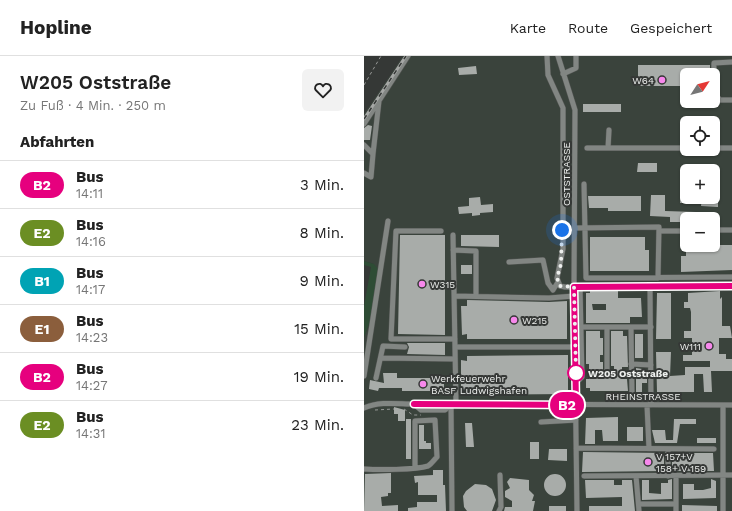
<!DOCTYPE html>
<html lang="de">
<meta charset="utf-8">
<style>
body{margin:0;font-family:"Work Sans",sans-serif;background:#f2f2f2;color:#222;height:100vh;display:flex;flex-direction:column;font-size:15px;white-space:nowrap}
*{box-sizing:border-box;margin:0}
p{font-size:13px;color:#767676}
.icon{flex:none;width:22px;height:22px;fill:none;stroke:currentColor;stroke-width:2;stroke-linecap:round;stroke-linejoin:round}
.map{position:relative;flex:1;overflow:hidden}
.details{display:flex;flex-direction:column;background:#fff;width:364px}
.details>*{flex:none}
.badge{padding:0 8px;border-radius:13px;font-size:14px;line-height:26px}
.needle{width:26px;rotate:54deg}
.fabs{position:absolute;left:316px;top:12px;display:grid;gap:8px}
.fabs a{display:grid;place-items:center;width:40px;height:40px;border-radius:6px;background:#fff;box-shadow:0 1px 3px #0004;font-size:20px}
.you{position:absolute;width:20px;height:20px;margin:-10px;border:3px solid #fff;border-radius:50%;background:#1a73e8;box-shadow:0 0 0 6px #1a73e833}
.map>.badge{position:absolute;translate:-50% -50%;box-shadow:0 0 0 2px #fff}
h2{padding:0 20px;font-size:15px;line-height:36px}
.round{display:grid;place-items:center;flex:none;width:42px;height:42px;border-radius:6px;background:#f2f2f2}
.overview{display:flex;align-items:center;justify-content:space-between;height:68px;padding:0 20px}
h1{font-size:19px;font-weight:600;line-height:30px}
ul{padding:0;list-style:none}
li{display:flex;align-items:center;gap:12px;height:48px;padding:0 20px;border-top:1px solid #e0e0e0}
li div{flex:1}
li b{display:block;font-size:15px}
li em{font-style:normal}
li .badge{min-width:44px;font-weight:700;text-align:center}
header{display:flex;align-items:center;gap:24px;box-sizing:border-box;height:56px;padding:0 20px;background:#fff;border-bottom:1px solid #e0e0e0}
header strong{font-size:19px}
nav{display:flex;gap:22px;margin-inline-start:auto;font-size:14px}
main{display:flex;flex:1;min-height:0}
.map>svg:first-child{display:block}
.built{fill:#3a433c;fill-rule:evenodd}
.green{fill:#2e4c35}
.building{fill:#a8aca9;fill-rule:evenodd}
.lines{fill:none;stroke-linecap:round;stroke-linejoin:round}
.minor-casing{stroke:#535653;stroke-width:6}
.path{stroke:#979997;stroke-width:1;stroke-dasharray:3 3;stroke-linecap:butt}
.minor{stroke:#828683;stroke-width:5}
.rail-casing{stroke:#a5a7a5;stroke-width:3}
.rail{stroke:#353836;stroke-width:1.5;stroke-dasharray:4.5;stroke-linecap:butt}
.line-casing{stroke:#fff;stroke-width:9}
.line{stroke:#e6007e;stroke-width:6}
.walk{stroke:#eef0ee;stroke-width:4;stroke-dasharray:0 7.2}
.poi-dot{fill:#f788ec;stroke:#353836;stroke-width:1.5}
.stop-dot{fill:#fff;stroke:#e6007e;stroke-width:2}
.labels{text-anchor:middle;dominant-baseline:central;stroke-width:4;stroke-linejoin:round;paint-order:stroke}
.poi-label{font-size:10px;fill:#eef0ee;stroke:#353836;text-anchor:start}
.street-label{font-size:10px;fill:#eef0ee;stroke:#353836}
.stop-label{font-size:10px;font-weight:bold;fill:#eef0ee;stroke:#353836;text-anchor:start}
</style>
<header>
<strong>Hopline</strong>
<nav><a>Karte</a><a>Route</a><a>Gespeichert</a></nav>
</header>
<main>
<section class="details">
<div class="overview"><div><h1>W205 Oststraße</h1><p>Zu Fuß · 4 Min. · 250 m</p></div><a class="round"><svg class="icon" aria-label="heart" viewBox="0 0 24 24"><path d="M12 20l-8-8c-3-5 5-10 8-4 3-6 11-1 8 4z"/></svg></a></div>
<h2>Abfahrten</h2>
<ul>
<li><span class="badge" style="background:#e6007e;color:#fff">B2</span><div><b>Bus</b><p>14:11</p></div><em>3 Min.</em></li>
<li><span class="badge" style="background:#6b8e23;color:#fff">E2</span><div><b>Bus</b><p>14:16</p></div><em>8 Min.</em></li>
<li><span class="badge" style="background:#00a3b4;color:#fff">B1</span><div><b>Bus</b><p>14:17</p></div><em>9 Min.</em></li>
<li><span class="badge" style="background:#8b5e3c;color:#fff">E1</span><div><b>Bus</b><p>14:23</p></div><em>15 Min.</em></li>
<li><span class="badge" style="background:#e6007e;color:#fff">B2</span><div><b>Bus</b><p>14:27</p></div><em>19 Min.</em></li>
<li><span class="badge" style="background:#6b8e23;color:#fff">E2</span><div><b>Bus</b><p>14:31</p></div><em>23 Min.</em></li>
</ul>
</section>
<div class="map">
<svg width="368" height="455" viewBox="0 0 368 455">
<rect width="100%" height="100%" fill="#353836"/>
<!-- built -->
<path class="built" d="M39 0H368V455H0V281L6 266 10 208 0 205V58ZM323 19H349V45H323ZM323 67H349V93H323ZM323 115H349V141H323ZM323 163H349V189H323Z"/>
<!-- green -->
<path class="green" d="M0 205 10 208 14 213 6 266 0 281V250L7 211 0 209Z"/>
<!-- building -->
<path class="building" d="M274 9H346V19H323V30H274Z
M112 10 113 18 95 19 94 12Z
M219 48H257V56H219Z
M4 69 8 70 6 84H0V72Z
M274 107H293V116H273Z
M287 139H301V155L332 156V163H323V166H306V161L286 160Z
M224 140H277V155H244V152H225Z
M316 140 332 141V147H316Z
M116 141 117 149 129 148V156L116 157V159L108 160V157L95 158 94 151 105 150V142Z
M338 141H354V151L337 150Z
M337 157H354V167H349V163H336Z
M36 179H81V279L34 278Z
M97 179H135V191L97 190Z
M226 181H281V194H285V215H226Z
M349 181H355L356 189H368V214L317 216V200H322V189H349Z
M97 209H108V218H97Z
M226 235H254V242H277L278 261H266V267H222V237H226ZM228 248H242V254H229Z
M356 235V243L358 241V270H366L368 282H355V298H362V303H368V315H347L348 336H340L339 318H330V336H293L292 296H307L306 320 321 319V311H346V305H319V299H328V282H320V275H327V256L326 252H320V246H324V237Z
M293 237H307V283H292Z
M103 244 185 246 203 245V283H103V278L98 279 97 250H103Z
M222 275H236V282H239V299H236V306H239V316L243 320 250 319V310H247V275H259V280H263L264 311H258V323H263L264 335H226V332H222V323H225V308H222Z
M271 278H279V302H271Z
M43 287H81V299L43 298 45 291Z
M204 299V338L103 339V334L97 333V304L103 305V300Z
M272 312 278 313V321H283V327H278V336H272Z
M19 317H33V322H71V320H80V335L72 336 70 335H38V332H15L14 335 5 333 6 324 20 327Z
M30 351 41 354V365H34V358H30Z
M254 361V385H239L238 374H231V388H221L222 362Z
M42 363H47V403H42Z
M310 363H332V368H316L313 387H291L288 374H301L302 384H309Z
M101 367H108L110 391H102Z
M55 369H60V385H62V387H67V393H55Z
M263 371H279V385H263Z
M333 382H352V387H333Z
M166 386H175V403H166Z
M185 393H203V405L184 404Z
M219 396 300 397V415L218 416Z
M308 397H349L350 415H308Z
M69 414H79V429H81L82 455H44V452L53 451V446H73V439H54V426L51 427 50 420 69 419Z
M27 417V437H24V440L17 441 18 450 34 449V455H0L1 418Z
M180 429a11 11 0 1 1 22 0a11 11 0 1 1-22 0Z
M146 422 165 424V434L170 439 168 445H171L169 455H140L141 451H148V445L141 441V435L146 432 143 426Z
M308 423V443L278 444V424H285V437L297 438V427H304V424Z
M347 423 352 425V442L319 443V428H330V434H339L347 432Z
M221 424H250V429H258V424H268L271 455H225V450H258V441L222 442Z
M111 428 122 429 128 433 132 444 128 455H103L100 451 99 440 102 435Z
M318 449 353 450V455H318Z
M185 450H202V455H185Z"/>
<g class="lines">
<!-- minor casing -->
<g class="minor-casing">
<path id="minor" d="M183 0 184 19 199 52V193L193 222 196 230 201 231 368 230
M194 0 211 54 210 231 213 455
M368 6 350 7 349 36 356 44H368
M199 18 212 12V0
M0 68 44 0
M0 89 9 98 7 121 0 117
M223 92H323
M244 92 245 74
M349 92H368
M9 98 15 45
M220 128 222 222 368 221
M211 172 295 171 294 222
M349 174H368
M77 175H32L27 283H91
M295 175H323
M89 179 92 348
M89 194 112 195V240
M145 206 179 204 184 227 189 234 194 226
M286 231 287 349
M90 240 185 242 210 240
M217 271H287
M243 271V316
M267 271 268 339
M91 291H211
M17 302 91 303
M267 308 287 309
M0 320 24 165
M12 322 19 290 41 291
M212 325 215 324 218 321 216 231
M50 348 57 354H81L87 348
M87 348 88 455
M283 349 285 393
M359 349V455
M0 352C16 345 34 348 50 348L368 349
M177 366 212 364
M212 392 350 393
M304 393V420
M0 413C14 414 51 414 64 410 67 408 70 404 73 401L71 364 51 365V411
M220 420 368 419
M272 420 275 455
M312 420V455
M275 448H312
M135 455 137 451 136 419"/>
</g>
<!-- path -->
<path class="path" d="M0 29 17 0
M40 353 49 359H57
M11 354 30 353"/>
<!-- minor -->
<use href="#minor" class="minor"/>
<!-- rail casing -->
<g class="rail-casing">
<path id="rail" d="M0 63 42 0"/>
</g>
<!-- rail -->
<use href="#rail" class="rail"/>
</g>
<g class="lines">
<!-- line casing -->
<g class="line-casing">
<path id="line" d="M50 348 212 349 210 231 368 230"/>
</g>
<!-- line -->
<use href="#line" class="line"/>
<!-- walk -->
<path class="walk" d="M198 174 197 208 193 222 196 230 210 231 212 317"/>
</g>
<!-- markers -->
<g class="poi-dot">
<circle cx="298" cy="24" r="4"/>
<circle cx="58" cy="228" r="4"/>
<circle cx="150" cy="264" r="4"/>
<circle cx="345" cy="290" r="4"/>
<circle cx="59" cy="328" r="4"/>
<circle cx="284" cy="406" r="4"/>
</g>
<circle class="stop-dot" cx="212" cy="317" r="8"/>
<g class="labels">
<!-- poi labels -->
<g class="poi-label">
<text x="290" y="24" text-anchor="end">W64</text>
<text x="66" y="228">W315</text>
<text x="158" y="264">W215</text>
<text x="337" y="290" text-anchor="end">W111</text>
<text x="67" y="322">Werkfeuerwehr<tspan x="67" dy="12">BASF Ludwigshafen</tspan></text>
<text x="292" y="400">V 157+V<tspan x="292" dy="12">158+ V 159</tspan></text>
</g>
<!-- street labels -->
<g class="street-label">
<text transform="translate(202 118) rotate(-90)">OSTSTRASSE</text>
<text x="279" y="340">RHEINSTRASSE</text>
</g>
<!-- stop labels -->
<g class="stop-label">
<text x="224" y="317">W205 Oststraße</text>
</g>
</g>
</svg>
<div class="fabs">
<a><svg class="needle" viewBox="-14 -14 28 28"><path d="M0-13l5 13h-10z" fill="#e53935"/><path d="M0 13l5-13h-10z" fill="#767676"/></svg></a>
<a><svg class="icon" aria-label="locate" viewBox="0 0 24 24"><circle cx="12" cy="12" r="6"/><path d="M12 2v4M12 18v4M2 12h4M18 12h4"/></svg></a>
<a>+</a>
<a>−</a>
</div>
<div class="you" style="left:198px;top:174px"></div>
<b class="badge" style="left:203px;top:349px;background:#e6007e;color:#fff">B2</b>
</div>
</main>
